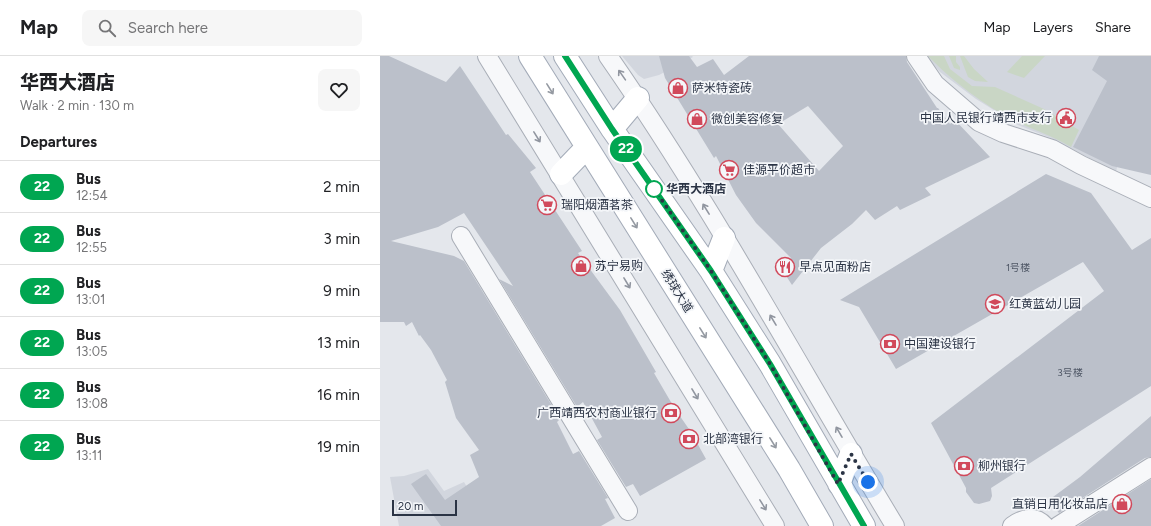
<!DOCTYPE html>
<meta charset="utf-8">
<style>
body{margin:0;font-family:Figtree,"Noto Sans SC",sans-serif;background:#f6f6f6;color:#202124;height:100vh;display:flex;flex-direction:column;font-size:15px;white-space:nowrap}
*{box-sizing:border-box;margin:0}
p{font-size:13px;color:#757577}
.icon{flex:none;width:22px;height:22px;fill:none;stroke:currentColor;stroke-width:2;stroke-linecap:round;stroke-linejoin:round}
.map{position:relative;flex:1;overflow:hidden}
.details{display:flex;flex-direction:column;background:#fff;width:380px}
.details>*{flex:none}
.badge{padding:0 8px;border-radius:13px;font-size:14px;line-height:26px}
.scale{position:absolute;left:12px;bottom:10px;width:65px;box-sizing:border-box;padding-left:4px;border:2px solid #2b3445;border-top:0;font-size:11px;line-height:14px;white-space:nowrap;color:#2b3445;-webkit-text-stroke:3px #f4f6f9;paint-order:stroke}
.you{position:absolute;width:20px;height:20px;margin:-10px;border:3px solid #fff;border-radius:50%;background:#1a73e8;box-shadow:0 0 0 6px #1a73e833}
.map>.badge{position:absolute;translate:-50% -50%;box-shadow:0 0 0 2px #fff}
h2{padding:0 20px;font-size:15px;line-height:36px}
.round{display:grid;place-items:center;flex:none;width:42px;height:42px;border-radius:8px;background:#f6f6f6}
.headline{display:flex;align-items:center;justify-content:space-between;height:68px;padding:0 20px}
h1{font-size:19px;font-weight:800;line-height:30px}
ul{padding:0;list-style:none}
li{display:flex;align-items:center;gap:12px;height:52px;padding:0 20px;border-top:1px solid #e0e0e0}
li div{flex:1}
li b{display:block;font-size:15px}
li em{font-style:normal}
li .badge{min-width:44px;font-weight:700;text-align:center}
header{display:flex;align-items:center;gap:24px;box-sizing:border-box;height:56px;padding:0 20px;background:#fff;border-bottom:1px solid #e0e0e0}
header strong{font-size:19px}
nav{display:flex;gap:22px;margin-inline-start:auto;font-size:14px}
.search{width:280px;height:36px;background:#f6f6f6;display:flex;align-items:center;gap:10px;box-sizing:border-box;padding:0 14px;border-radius:8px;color:#757577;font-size:15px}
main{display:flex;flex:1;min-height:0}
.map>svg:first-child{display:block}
.built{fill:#d2d6de}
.green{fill:#c9d6c5}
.building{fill:#bbc0ca;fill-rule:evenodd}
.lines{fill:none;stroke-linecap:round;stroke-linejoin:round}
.minor-casing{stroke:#a9aeb7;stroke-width:20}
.primary-casing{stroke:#a3abb8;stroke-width:24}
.minor{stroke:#f7f8fa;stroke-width:18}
.primary{stroke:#fff;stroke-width:22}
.oneway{stroke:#9196a0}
.oneway2{stroke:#959aa2}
.line-casing{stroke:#fff;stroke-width:9}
.line{stroke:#00a651;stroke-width:6}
.walk{stroke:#2b3445;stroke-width:4;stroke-dasharray:0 7.2}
.stop-dot{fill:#fff;stroke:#00a651;stroke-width:2}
.labels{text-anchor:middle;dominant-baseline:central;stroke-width:3.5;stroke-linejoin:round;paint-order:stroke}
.number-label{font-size:10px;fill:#4f5766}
.poi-label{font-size:12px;fill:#2b3445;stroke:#f4f6f9;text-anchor:start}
.stop-label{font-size:12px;font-weight:bold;fill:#2b3445;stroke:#f4f6f9;text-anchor:start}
.street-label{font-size:12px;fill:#2b3445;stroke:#f4f6f9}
</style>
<header>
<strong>Map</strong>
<div class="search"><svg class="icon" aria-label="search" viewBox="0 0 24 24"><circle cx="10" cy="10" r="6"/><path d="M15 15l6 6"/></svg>Search here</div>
<nav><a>Map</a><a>Layers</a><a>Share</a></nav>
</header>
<main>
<section class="details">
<div class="headline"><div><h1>华西大酒店</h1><p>Walk · 2 min · 130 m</p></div><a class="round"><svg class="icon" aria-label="heart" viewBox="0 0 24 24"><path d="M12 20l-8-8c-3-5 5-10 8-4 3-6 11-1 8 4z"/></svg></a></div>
<h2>Departures</h2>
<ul>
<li><span class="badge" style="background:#00a651;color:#fff">22</span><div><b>Bus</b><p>12:54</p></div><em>2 min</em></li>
<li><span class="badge" style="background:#00a651;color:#fff">22</span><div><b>Bus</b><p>12:55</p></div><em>3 min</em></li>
<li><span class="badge" style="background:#00a651;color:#fff">22</span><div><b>Bus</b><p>13:01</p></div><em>9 min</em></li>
<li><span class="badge" style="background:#00a651;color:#fff">22</span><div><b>Bus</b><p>13:05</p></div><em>13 min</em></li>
<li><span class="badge" style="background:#00a651;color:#fff">22</span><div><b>Bus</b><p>13:08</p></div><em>16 min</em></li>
<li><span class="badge" style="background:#00a651;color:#fff">22</span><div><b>Bus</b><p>13:11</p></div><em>19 min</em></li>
</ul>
</section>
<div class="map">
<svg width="771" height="470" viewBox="0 0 771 470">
<rect width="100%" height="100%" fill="#e4e7ec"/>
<!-- built -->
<path class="built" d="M242 0H312L313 1 279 19 264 23 258 19Z
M546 0H761L736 116 671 82 638 69 596 43 560 16Z
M48 413 64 435 84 426 110 470H19L10 421 24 420Z"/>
<!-- green -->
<path class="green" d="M548 0H564L570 13 592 30 615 31 664 53 699 74 691 91C673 80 654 74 635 65 605 50 571 24 548 0Z
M569 0H576V6L580 11V14L574 12Z
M580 0H584L594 13 608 26 595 25 588 21Z
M642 0H665L644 22 627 16Z"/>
<!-- building -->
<path class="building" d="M0 0H9L66 26 80 10 126 79 128 78 156 112 150 116 202 195 198 197 240 254 276 316 274 317 295 353 311 376 326 403 260 440 253 428 246 431 217 384 222 381 203 346 197 351 119 223 133 230 84 157 58 171 11 185 74 200 84 205 180 363 177 366 193 398 199 395 228 442 225 443 235 462 221 470H61L31 428 46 418 65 444 99 421 90 399 99 394 76 362 65 326 67 324 51 294 40 279 39 280 32 266 26 270 24 266H0Z
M279 0H309L317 11 333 3 344 19 369 0H526L527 6 557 52H558L570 68 575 64 610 101 545 132 551 139 520 154 517 150 495 164 486 154 472 168 441 192 412 229 399 209 411 202 376 167 356 139 336 100 334 102 285 22ZM428 50 463 90 439 115 398 68Z
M719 0H771V119L732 110 693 91 727 25 712 14Z
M666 118 711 137 752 194 771 182V330L611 432 612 440 610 445 599 448 594 447 586 436V432L551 367 724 235 703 206 516 313 479 251 460 244Z
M771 360V401L765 402 679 457 669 444 700 421Z
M771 423V470H698Z"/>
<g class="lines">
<!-- minor casing -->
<g class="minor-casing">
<path id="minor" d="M107 0 395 470
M228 0C333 151 420 313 515 470
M536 0 555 28 599 66 623 77 672 93 701 109 771 142
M81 180 248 455
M632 470C643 462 655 459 665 470
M678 470 771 411"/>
</g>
<!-- primary casing -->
<g class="primary-casing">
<path id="primary" d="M150 0 409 413 442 470
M185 0 232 73 331 215 390 308 484 470
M232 73 258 42
M181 118 206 92
M331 215 344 182
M459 428 471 398"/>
</g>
<!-- minor -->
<use href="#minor" class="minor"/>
<!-- primary -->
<use href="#primary" class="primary"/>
</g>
<!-- one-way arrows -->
<defs><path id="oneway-shaft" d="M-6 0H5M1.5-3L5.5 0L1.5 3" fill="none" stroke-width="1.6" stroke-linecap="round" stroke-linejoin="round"/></defs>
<g class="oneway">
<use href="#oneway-shaft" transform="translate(242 19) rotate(-125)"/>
<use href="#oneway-shaft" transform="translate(157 81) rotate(58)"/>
<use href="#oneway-shaft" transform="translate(326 153) rotate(-122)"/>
<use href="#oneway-shaft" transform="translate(247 227) rotate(59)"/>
<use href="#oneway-shaft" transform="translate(393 264) rotate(-121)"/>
<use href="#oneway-shaft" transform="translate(315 338) rotate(59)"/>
<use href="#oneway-shaft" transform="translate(459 376) rotate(-120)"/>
<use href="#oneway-shaft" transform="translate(383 449) rotate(58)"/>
</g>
<g class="oneway2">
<use href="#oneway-shaft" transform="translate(170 33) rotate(58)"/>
<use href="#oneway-shaft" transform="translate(254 167) rotate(58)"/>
<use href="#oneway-shaft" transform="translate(323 277) rotate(58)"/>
<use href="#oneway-shaft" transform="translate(393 387) rotate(58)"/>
</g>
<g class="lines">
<!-- line casing -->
<g class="line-casing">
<path id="line" d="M185 0 232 73 331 215 390 308 484 470"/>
</g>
<!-- line -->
<use href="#line" class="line"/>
<!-- walk -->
<path class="walk" d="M274 133 331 215 390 308 458 428 471 398 488 426"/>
</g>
<!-- icons -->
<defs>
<g id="shop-ring" transform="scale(1)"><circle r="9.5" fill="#f4f6f9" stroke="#d1495b" stroke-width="1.5"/><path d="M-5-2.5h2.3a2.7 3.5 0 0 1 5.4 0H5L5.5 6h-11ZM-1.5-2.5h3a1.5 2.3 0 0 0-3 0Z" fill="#d1495b"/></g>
<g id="civic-ring" transform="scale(1)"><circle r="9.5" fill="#f4f6f9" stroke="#d1495b" stroke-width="1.5"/><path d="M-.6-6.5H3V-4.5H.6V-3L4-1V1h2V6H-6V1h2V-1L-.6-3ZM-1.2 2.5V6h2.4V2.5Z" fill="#d1495b"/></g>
<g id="supermarket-ring" transform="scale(1)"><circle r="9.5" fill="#f4f6f9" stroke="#d1495b" stroke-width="1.5"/><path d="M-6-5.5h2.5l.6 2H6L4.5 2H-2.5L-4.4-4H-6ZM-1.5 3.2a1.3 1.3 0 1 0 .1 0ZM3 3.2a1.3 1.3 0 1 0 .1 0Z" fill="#d1495b"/></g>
<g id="restaurant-ring" transform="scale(1)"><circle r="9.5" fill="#f4f6f9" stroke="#d1495b" stroke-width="1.5"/><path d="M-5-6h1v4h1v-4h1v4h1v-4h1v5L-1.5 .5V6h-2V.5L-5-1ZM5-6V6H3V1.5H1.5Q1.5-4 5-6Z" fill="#d1495b"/></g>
<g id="school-ring" transform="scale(1)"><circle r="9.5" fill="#f4f6f9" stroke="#d1495b" stroke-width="1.5"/><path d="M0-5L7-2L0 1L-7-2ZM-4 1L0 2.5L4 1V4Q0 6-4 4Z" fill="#d1495b"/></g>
<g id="bank-ring" transform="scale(1)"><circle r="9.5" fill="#f4f6f9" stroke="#d1495b" stroke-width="1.5"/><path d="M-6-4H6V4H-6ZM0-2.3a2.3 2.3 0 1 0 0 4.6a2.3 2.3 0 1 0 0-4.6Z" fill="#d1495b"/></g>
</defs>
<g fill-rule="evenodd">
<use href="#shop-ring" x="298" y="32"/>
<use href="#civic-ring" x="686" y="62"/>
<use href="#shop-ring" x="317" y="63"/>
<use href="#supermarket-ring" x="349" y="114"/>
<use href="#supermarket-ring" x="167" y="149"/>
<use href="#shop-ring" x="201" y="210"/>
<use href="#restaurant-ring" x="405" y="211"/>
<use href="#school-ring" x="615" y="248"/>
<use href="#bank-ring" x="510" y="288"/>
<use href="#bank-ring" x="291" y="357"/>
<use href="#bank-ring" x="309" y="383"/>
<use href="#bank-ring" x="584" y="410"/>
<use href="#shop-ring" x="742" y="448"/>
</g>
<!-- markers -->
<circle class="stop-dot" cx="274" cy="133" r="8"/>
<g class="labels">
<!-- number labels -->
<g class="number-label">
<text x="638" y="211">1号楼</text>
<text x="690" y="316">3号楼</text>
</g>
<!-- poi labels -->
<g class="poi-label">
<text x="312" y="32">萨米特瓷砖</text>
<text x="672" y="62" text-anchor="end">中国人民银行靖西市支行</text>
<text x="331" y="63">微创美容修复</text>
<text x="363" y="114">佳源平价超市</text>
<text x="181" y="149">瑞阳烟酒茗茶</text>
<text x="215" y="210">苏宁易购</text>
<text x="419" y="211">早点见面粉店</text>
<text x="629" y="248">红黄蓝幼儿园</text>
<text x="524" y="288">中国建设银行</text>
<text x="277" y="357" text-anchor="end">广西靖西农村商业银行</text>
<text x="323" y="383">北部湾银行</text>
<text x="598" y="410">柳州银行</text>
<text x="728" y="448" text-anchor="end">直销日用化妆品店</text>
</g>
<!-- stop labels -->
<g class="stop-label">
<text x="286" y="133">华西大酒店</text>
</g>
<!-- street labels -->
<g class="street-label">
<text transform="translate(297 235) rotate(58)">绣球大道</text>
</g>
</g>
</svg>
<div class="scale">20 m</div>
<div class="you" style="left:488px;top:426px"></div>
<b class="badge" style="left:246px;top:93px;background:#00a651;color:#fff">22</b>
</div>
</main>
